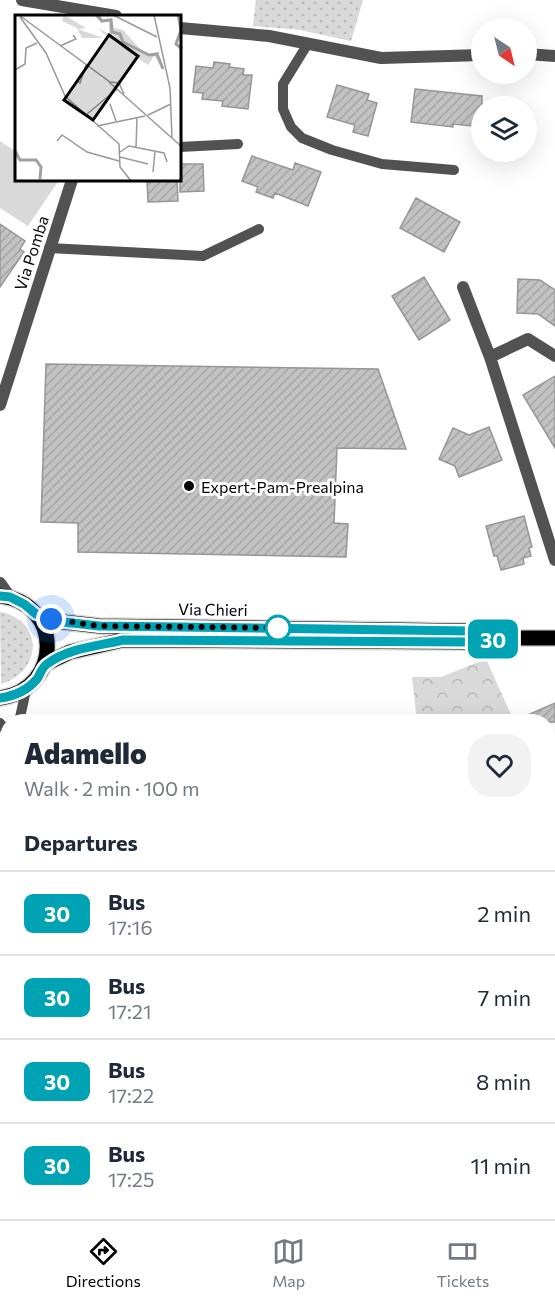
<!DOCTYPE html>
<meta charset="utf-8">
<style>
body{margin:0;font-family:Commissioner,sans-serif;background:#f2f2f3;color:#1f2937;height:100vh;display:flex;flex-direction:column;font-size:22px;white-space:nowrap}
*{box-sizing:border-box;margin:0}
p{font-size:20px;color:#747a83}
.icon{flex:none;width:33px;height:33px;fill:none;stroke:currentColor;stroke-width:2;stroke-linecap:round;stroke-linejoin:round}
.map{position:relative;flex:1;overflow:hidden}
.details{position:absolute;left:0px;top:714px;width:555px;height:506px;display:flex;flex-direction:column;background:#fff;border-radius:24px 24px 0 0;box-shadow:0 6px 24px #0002}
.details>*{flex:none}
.badge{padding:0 12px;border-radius:9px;font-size:21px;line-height:39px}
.needle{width:39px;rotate:145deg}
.buttons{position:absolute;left:471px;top:18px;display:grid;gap:12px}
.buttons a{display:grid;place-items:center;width:66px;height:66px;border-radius:50%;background:#fff;box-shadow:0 6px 24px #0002;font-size:30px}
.you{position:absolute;width:30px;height:30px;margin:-15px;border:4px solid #fff;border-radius:50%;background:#1a73e8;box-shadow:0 0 0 9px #1a73e833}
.map>.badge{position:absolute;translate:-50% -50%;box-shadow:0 0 0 3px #fff}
h2{padding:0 24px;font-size:22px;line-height:54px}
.round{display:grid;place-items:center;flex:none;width:63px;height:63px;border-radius:24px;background:#f2f2f3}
.summary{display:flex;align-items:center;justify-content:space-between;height:102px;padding:0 24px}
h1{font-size:28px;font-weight:800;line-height:45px}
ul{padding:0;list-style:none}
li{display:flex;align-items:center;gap:18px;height:84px;padding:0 24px;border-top:2px solid #e0e1e3}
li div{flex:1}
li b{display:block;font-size:22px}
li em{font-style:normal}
li .badge{min-width:66px;font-weight:700;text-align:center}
.menu{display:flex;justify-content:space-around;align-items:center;height:84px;border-top:2px solid #e0e1e3;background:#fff;font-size:16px;color:#747a83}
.menu a{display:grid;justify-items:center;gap:3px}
.menu .current{color:#000}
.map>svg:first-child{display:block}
.grass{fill:url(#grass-dots)}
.forest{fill:url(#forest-crowns)}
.pitch{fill:#d9d9d9}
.building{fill:url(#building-hatch);stroke:#969696;stroke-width:1.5}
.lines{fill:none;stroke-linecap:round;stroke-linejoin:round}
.primary-casing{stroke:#dbdbdb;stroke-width:18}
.path{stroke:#747474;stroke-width:3;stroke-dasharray:1.5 3;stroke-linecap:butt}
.service{stroke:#525252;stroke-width:10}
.minor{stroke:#525252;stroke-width:12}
.primary{stroke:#000;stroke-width:15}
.line-casing{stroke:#fff;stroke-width:14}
.line{stroke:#00a3b4;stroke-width:9}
.walk{stroke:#000;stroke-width:6;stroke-dasharray:0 10.8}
.poi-dot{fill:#000;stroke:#fff;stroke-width:2}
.stop-dot{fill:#fff;stroke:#00a3b4;stroke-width:3}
.labels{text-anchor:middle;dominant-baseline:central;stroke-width:6;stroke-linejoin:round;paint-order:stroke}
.street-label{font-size:16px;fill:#000;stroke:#fff}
.poi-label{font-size:16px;fill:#000;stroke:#fff;text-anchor:start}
.inset-river{fill:none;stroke:#a0a0a0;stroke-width:3}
.inset-road{fill:none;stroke:#999;stroke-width:1.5}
.view{fill:#000;fill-opacity:0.15;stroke:#000;stroke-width:3}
.inset-edge{fill:none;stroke:#000;stroke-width:3}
</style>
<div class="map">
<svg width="555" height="1219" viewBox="0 0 555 1219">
<defs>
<pattern id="grass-dots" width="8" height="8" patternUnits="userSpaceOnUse" patternTransform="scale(1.5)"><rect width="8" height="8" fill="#d9d9d9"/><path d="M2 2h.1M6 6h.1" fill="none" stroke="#b8b8b8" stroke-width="1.8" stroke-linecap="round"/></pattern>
<pattern id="forest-crowns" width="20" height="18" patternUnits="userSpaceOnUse" patternTransform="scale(1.5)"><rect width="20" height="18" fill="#d9d9d9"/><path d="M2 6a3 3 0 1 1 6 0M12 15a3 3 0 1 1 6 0" fill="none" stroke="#b8b8b8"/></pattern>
<pattern id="building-hatch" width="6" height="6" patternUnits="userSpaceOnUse" patternTransform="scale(1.5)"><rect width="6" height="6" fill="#c2c2c2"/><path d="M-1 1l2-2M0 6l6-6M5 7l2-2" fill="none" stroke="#a5a5a5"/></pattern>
</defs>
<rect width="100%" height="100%" fill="#fff"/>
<!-- grass -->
<path class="grass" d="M256 0H363L351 41 300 30 253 26Z
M0 612C44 620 43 671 1 684Z
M0 891 7 892V931L0 932Z"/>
<!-- forest -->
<path class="forest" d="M486 659 514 721H417L412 677H441Z
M0 1159 7 1161 8 1212H370L399 1219H0Z"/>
<!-- pitch -->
<path class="pitch" d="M0 141 16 152V180H59L28 226 0 208Z"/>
<!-- building -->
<path class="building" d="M214 62 230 64 229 67 244 69 243 75H252L248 109 222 106 223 101 202 99 203 93 193 92 196 66 213 68Z
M337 85 369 94 367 100 377 103 368 136 353 132 355 125 327 117Z
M415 89 482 96V127L453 124V127L411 122Z
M252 156 293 170 295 163 321 172 308 206 275 193 273 198 256 192 258 187 242 181Z
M180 164H203L204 191 180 192Z
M147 180H177L178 201 148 202Z
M416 198 460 222 444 252 400 228Z
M0 224 25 241 20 249 24 252 0 287Z
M424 277 450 320 419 340 392 296Z
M518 279 540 280 555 290V326L538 314 517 313Z
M46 364 378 369 406 449 337 448 334 523 348 524 346 557 78 552V523L41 522Z
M555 376V448L523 395Z
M489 427 502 460 459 477 455 466 439 459 453 428 469 435Z
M524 516 532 547 529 548 531 556 523 558 524 564 501 570 497 556H494L486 526Z
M555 703V722H512Z"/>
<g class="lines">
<!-- primary casing -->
<g class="primary-casing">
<path id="primary" d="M0 596C63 603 63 689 0 698
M36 614 55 621 99 626 471 631 489 636
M45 664 70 652 123 640 468 642 498 638H555"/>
</g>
<!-- path -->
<path class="path" d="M0 1050 8 1054"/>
<!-- service -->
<path class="service" d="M307 45 283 84V109L291 127 302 138 332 150 382 164 454 170
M180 147 238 144
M49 248 203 256 259 229
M19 722 26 690
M0 723 8 733"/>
<!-- minor -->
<path class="minor" d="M22 0 116 16
M180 28 269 36 381 58 482 55
M526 54 555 56
M463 287 490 357
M555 356 528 339 490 357 555 560
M0 405 72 180
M0 583 10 597"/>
<!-- primary -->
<use href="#primary" class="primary"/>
</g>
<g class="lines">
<!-- line casing -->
<g class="line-casing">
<path id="line" d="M0 596 10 597 24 604 36 614 55 621 99 626 471 631 498 638 468 642 123 640C98 646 68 648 47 664 42 667 40 675 37 679 27 691 15 696 0 698"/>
</g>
<!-- line -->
<use href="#line" class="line"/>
<!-- walk -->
<path class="walk" d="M51 619 99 626 288 628H278"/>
</g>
<!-- markers -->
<circle class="poi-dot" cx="189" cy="486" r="6"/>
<circle class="stop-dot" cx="278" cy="628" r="12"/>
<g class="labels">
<!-- street labels -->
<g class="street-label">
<text transform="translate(31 253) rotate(-72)">Via Pomba</text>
<text transform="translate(213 609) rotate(1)">Via Chieri</text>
</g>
<!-- poi labels -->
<g class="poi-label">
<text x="201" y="486">Expert-Pam-Prealpina</text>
</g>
</g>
<!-- overview -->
<g transform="translate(15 15)">
<rect width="166" height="166" fill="#fff"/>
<path d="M49 0 71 13 63 14 88 23H67L62 13 47 6ZM79 0 88 5 97 3 99 13 108 15 127 36 136 40 145 36 142 42 150 57 139 41 133 50 108 33 98 19 92 22 83 13 94 19V6L86 8Z" fill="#d9d9d9"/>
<path class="inset-river" d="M82 0 87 6 96 5 97 17 105 19 108 27 134 40 142 39 148 54M163 0 166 15 161 29 167 34M0 136 5 145H21L26 152 25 164"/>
<path class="inset-road" d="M4 0 95 67 104 68 109 79M98 0 142 22M139 0 155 73 157 123M5 2 31 38 50 81 104 129 105 152 116 166M45 31 61 24 58 20M0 55 10 49 11 33 22 28M62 65 65 68 71 50M94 67 167 132M95 89 101 106M72 99 102 74M133 100 156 89M82 111 130 101M42 126 47 120 72 137 104 146M121 132 122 103M105 137 114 131 149 138 152 147M105 142 133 149M138 157 140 136"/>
<path class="view" d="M94 20 123 41 78 105 49 85Z"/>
<rect width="166" height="166" class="inset-edge"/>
</g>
</svg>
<div class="buttons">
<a><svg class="needle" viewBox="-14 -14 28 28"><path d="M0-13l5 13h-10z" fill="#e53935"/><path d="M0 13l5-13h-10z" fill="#747a83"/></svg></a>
<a><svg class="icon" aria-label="layers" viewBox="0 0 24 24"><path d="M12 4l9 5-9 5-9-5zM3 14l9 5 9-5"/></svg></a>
</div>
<div class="you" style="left:51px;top:619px"></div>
<b class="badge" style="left:493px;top:639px;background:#00a3b4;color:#fff">30</b>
<section class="details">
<div class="summary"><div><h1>Adamello</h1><p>Walk · 2 min · 100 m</p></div><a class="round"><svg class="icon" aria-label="heart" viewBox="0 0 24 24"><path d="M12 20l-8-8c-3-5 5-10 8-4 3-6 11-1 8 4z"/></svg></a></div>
<h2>Departures</h2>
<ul>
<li><span class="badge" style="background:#00a3b4;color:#fff">30</span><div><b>Bus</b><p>17:16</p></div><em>2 min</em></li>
<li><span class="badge" style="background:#00a3b4;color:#fff">30</span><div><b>Bus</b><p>17:21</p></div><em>7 min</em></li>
<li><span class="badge" style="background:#00a3b4;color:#fff">30</span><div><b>Bus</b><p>17:22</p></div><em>8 min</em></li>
<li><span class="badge" style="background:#00a3b4;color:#fff">30</span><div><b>Bus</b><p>17:25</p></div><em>11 min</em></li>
</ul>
</section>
</div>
<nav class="menu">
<a class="current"><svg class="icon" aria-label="directions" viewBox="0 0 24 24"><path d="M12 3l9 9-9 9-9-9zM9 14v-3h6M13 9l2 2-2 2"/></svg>Directions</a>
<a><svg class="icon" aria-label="map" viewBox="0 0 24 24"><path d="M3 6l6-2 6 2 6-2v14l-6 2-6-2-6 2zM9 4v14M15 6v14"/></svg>Map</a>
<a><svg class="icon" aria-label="tickets" viewBox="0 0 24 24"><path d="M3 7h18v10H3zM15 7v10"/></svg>Tickets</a>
</nav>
